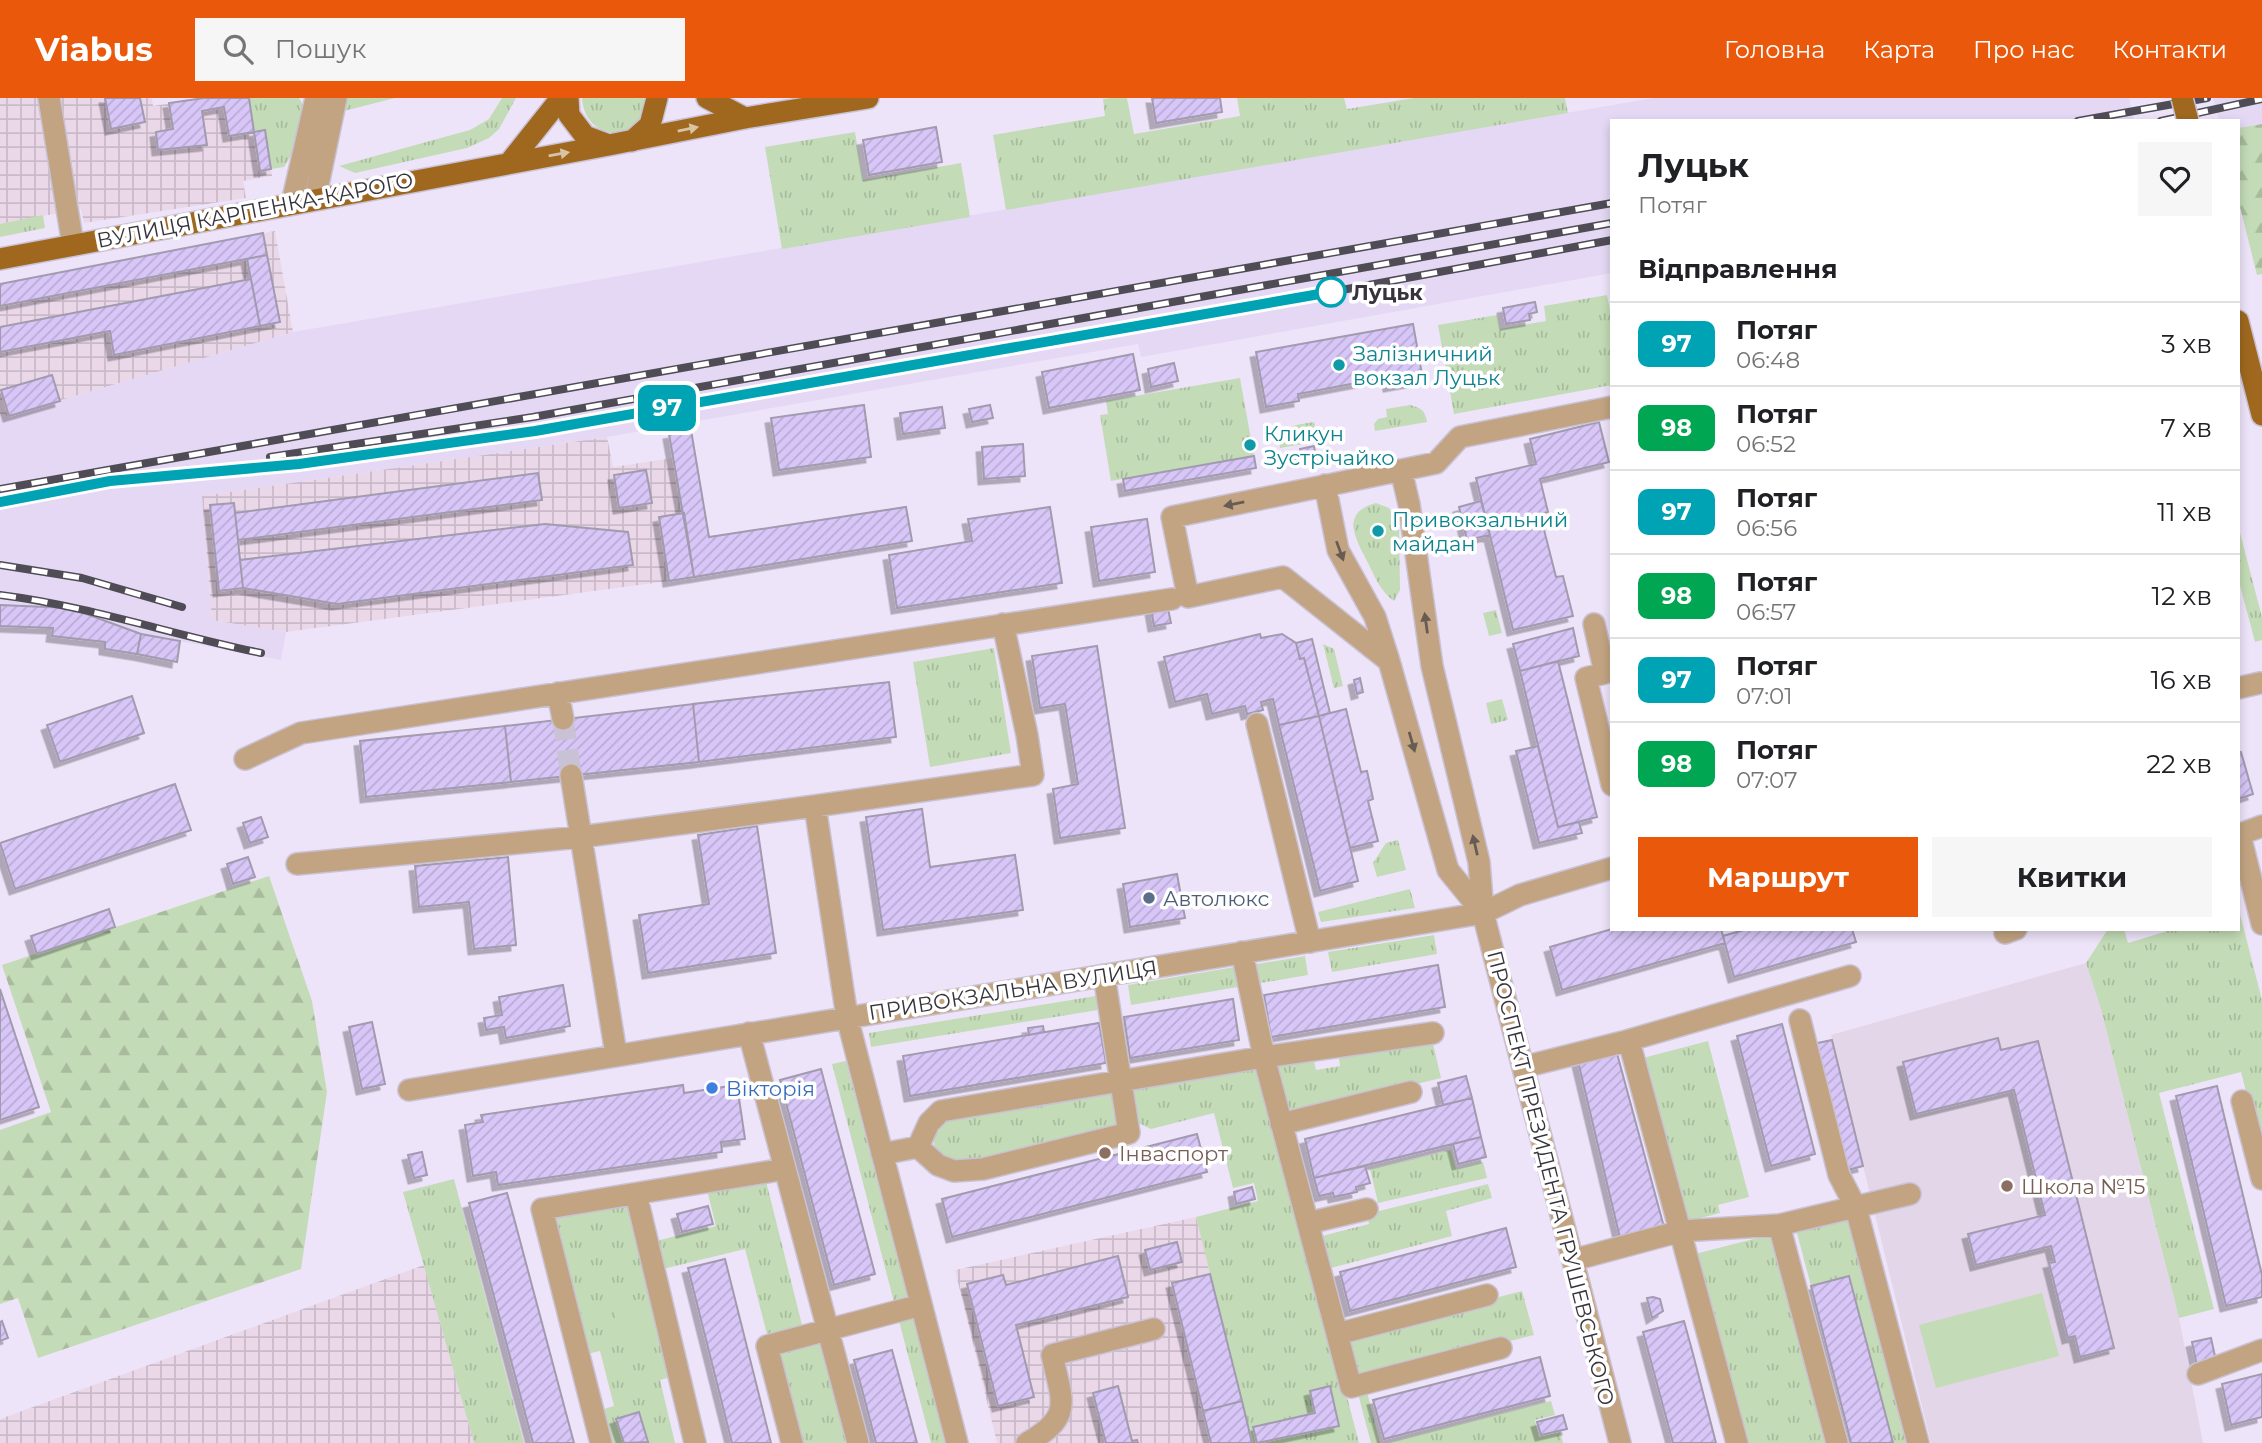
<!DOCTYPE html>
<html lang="uk">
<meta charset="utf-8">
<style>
body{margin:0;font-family:Montserrat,sans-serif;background:#f6f6f6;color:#202124;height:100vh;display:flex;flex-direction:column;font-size:26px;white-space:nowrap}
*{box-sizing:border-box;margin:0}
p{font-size:23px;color:#757577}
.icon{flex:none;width:38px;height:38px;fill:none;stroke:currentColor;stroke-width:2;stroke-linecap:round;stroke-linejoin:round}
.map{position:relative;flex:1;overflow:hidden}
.details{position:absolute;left:1610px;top:21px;width:630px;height:812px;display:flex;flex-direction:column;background:#fff;border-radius:0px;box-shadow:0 4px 10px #0003}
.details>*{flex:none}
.badge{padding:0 14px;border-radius:10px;font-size:24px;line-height:46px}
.map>.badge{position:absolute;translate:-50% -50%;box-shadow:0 0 0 4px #fff}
h2{padding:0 28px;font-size:26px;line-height:63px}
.round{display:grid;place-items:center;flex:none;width:74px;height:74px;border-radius:0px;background:#f6f6f6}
.head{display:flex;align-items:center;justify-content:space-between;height:119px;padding:0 28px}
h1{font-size:33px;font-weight:700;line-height:52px}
.button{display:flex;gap:14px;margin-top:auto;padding:14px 28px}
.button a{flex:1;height:80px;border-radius:0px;background:#ea580c;color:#fff;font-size:28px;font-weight:700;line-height:80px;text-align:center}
.button a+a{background:#f6f6f6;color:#202124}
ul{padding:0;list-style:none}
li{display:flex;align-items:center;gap:21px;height:84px;padding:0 28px;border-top:2px solid #e0e0e0}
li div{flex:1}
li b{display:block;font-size:26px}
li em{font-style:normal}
li .badge{min-width:77px;font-weight:700;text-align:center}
header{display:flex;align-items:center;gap:42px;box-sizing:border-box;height:98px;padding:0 35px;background:#ea580c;color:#fff}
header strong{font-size:33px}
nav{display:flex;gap:38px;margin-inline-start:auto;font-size:24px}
.search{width:490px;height:63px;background:#f6f6f6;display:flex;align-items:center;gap:18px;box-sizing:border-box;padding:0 24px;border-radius:0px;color:#757577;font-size:26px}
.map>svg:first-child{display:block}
.built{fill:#e4d8f4}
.industrial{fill:url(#industrial-grid)}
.education{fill:#e3d6e8}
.grass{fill:url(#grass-tufts)}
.forest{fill:url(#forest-firs)}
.park{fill:#c3dbb6}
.building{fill:url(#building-hatch);stroke:#a29bb0;stroke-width:2;filter:url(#shadow)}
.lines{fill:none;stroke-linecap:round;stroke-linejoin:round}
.minor-tunnel{stroke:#c9c1d4;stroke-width:21;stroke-dasharray:21 10;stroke-linecap:butt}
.minor-casing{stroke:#c9c1d4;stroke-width:24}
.major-casing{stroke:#c9c1d4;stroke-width:24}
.minor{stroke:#c2a482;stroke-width:21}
.major{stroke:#9f681e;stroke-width:21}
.rail-casing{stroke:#504c56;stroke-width:8}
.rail{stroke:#fff;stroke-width:5;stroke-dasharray:16;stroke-linecap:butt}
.major-bridge-casing{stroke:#c9c1d4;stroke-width:24;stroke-linecap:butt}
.major-bridge{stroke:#9f681e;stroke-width:21}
.oneway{fill:#d9c3a5}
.oneway2{fill:#675b54}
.line-casing{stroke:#fff;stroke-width:16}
.line{stroke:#00a3b4;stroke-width:10}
.stop-dot{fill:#fff;stroke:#00a3b4;stroke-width:3.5}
.culture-dot{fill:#0f9aa8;stroke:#fff;stroke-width:2.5}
.service-dot{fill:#5c6f8a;stroke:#fff;stroke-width:2.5}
.shop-dot{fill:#3f7fe0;stroke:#fff;stroke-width:2.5}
.education-dot{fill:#8d6e63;stroke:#fff;stroke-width:2.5}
.labels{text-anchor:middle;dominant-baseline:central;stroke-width:7;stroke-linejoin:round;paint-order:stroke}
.street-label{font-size:21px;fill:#36333b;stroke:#fff}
.stop-label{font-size:21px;font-weight:bold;fill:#36333b;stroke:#fff;text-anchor:start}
.culture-label{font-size:21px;fill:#0d838f;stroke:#fff;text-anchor:start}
.service-label{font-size:21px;fill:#4e5e75;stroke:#fff;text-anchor:start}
.shop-label{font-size:21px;fill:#366cbe;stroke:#fff;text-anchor:start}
.education-label{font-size:21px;fill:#785e54;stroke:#fff;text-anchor:start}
</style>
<header>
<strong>Viabus</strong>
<div class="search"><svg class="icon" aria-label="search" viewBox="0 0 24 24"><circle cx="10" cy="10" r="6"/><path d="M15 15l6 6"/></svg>Пошук</div>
<nav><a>Головна</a><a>Карта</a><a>Про нас</a><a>Контакти</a></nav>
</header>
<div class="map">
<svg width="2262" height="1345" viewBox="0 0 2262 1345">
<defs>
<pattern id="industrial-grid" width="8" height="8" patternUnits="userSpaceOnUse" patternTransform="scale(1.75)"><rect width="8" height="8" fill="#ead8e9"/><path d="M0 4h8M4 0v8" fill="none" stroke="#c9bac9"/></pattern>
<pattern id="grass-tufts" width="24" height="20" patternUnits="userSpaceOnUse" patternTransform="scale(1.75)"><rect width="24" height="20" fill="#c3dbb6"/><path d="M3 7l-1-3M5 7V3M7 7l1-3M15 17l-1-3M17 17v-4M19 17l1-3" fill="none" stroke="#a8bc9d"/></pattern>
<pattern id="forest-firs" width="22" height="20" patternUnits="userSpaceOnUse" patternTransform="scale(1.75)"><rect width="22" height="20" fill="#c3dbb6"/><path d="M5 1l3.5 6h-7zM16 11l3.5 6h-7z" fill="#a8bc9d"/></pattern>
<pattern id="building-hatch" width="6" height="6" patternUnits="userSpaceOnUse" patternTransform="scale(1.75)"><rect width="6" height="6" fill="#d7c6f7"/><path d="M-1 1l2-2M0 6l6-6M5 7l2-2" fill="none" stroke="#b9abd5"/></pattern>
<filter id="shadow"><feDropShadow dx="-5.5" dy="5.5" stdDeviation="0" flood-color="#0004"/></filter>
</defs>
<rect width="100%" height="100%" fill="#eee4fa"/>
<!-- built -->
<path class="built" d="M1653 0H2129L2134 23H1612V175L1141 259 1138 246 607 339 202 398 212 522 286 534 281 562 141 536 70 510 0 507V320L293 234Z
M2213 0H2262V26L2238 30V23H2219Z"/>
<!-- industrial -->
<path class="industrial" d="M0 0H152L153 8 204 0H249L254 33 265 32 272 78 243 83 246 100 84 125 81 111 0 126Z
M275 133 293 234 0 320V186Z
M607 339 613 369 673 360 684 415 669 483 286 534 212 522 202 398Z
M1196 1119 1252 1345H997L955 1172Z
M424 1167 474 1345H0V1321Z"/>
<!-- education -->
<path class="education" d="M2086 865 2101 911 2179 1220 2203 1345H1931L1831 937Z"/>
<!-- grass -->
<path class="grass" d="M249 0H299C312 17 295 53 284 69L271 71 265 32 254 34Z
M347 0H395L344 13V2Z
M502 0H516L499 31 489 40 467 50 355 75 339 68 470 32 489 21Z
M582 0H646C649 44 585 48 582 0Z
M1111 0H1127L1134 36 1240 18 1237 0H1344L1347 11 1414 0H1565L1568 15 1006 112 993 37 1105 18 1103 1Z
M855 34 863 82 961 65 970 119 782 151 765 49Z
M43 117 45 130 0 139V126Z
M1607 197 1612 221V287L1454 316 1438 227 1497 217 1500 231 1546 223 1544 208Z
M1240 280 1254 358 1111 383 1100 317 1108 316 1106 303Z
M1410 307C1422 310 1425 313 1427 324L1375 333 1374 326 1378 321 1387 319 1386 311Z
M1314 324 1315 332 1324 331 1330 334 1332 341 1280 350C1276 328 1296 327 1314 324Z
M1376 405 1389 410 1399 427 1400 492 1394 503C1381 494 1376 481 1369 467 1357 443 1338 415 1376 405Z
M2238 427 2262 519V542L2255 544 2238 480Z
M1496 512 1502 535 1489 538 1483 515Z
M1323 546 1334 551 1343 588 1334 590Z
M994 550 1011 655 930 669 913 564Z
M1502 601 1508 622 1491 626 1486 605Z
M1398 742 1406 772 1377 779 1373 765 1386 745Z
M1410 791 1415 810 1321 824 1318 814Z
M2238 808 2262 902V1055L2241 974 2159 995 2214 1211 2179 1220 2101 911 2086 865 2108 831H2124L2128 845 2174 831H2238Z
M1434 837 1437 856 1332 874 1328 854Z
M1305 858 1308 877 1255 886 1252 867Z
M1241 868 1244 888 1131 907 1128 887Z
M1102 897 1104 911 871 949 869 935Z
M1432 941 1441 980 1285 1018 1272 964 1313 958 1316 972 1340 968 1338 954Z
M1708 943 1749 1099 1718 1107 1720 1115 1685 1124 1643 960Z
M846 963 909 1204 895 1208 832 966Z
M1260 965 1359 1345H1252L1196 1119 1258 1103 1254 1085 1233 1090 1214 1015 1151 1031 1136 1024 1128 987Z
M1102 992 1115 996 1119 1023 1114 1029 955 1068 936 1052 932 1039 946 1018Z
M1451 1052 1456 1071 1483 1064 1487 1080 1378 1105 1370 1071Z
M454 1081 524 1345H474L403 1094Z
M766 1083 803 1231 768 1240 745 1151 663 1171 656 1143 716 1128 707 1092Z
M1488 1086 1492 1100 1446 1113 1452 1138 1327 1171 1318 1139 1369 1126 1367 1116Z
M631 1105 674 1278 660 1282 675 1345H610L601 1312 614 1308 600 1253 587 1256 553 1118Z
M1851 1121 1909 1345H1893L1850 1179 1811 1188 1797 1135Z
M1773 1136 1828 1345H1745L1695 1156Z
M1522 1193 1534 1237 1355 1283 1344 1239Z
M912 1215 945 1345H931L898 1219Z
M822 1240 850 1345H797L772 1253Z
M1366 1290 1380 1345H1371L1357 1292Z
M1551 1303 1555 1317 1535 1322 1539 1339 1560 1334 1563 1345H1386Z"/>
<!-- forest -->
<path class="forest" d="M2262 26V176L2257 177 2238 101V30Z
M269 778 312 903 327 994 301 1171 38 1260 18 1200 0 1206V1032L51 1014 2 867Z"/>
<!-- park -->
<path class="park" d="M2042 1195 2059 1258 1936 1290 1919 1227Z
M640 1201 655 1255 629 1262 614 1209Z"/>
<!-- building -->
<path class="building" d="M105 0H140L145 24 111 31Z
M204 0H249L254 34 229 38 224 9 202 13 207 47 158 52 156 34 173 31 169 5Z
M1152 0H1220L1222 14 1156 25Z
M936 29 942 64 869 77 863 42Z
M265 32 271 71 260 73 254 34Z
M263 135 267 157 0 208V186Z
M267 157 280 224 260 228 247 161Z
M251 181 260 228 114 257 110 233 0 254V229Z
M1535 204 1537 214 1529 216 1530 222 1506 226 1503 210Z
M1413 226 1423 282 1389 288 1388 279 1298 296 1299 303 1266 309 1256 254Z
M1133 256 1140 292 1049 310 1042 274Z
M1174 265 1178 283 1151 289 1148 271Z
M52 277 60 303 9 318 1 292Z
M864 307 871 359 779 372 771 320Z
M990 307 993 320 972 324 969 311Z
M942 309 945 330 903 336 900 315Z
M1599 324 1609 364 1540 381 1548 414 1540 416 1556 479 1563 478 1573 518 1513 532 1476 380 1536 366 1530 341Z
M691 332 709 439 906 409 912 443 694 479 669 336Z
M1023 346 1025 378 984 381 982 349Z
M1314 348 1315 354 1301 357 1300 351Z
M1254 358 1256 370 1125 393 1123 381Z
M646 372 652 405 619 410 614 377Z
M538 375 542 402 238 442 235 415Z
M1481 403 1490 437 1467 442 1459 409Z
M234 405 243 490 219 493 210 407Z
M1050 409 1062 485 897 510 889 457 972 443 968 421Z
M684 415 694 479 669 483 659 419Z
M1147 421 1155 474 1099 483 1091 429Z
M545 426 628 434 633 467 337 506 243 490 240 462Z
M1164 492 1171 525 1154 528 1148 494Z
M0 507 70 510 141 536 137 556 105 551V544L52 538 53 530 0 528Z
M1573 530 1579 558 1520 573 1513 546Z
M141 536 180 543 177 564 137 556Z
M1260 536 1261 540 1282 536 1296 545 1300 561 1304 560 1319 618 1279 627 1273 601 1261 604 1263 612 1247 616 1245 608 1212 616 1207 596 1175 604 1164 559Z
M1312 541 1330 615 1319 618 1304 560 1300 561 1296 545Z
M1097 548 1125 730 1060 740 1053 691 1078 686 1065 606 1040 610 1032 558Z
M1558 563 1597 719 1558 729 1520 573Z
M1360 580 1363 594 1357 596 1354 582Z
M889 584 896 639 699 664 693 606Z
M132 598 144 635 60 664 47 627Z
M693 606 699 664 511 684 505 628Z
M1346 611 1361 674 1367 673 1373 701 1368 703 1378 743 1350 750 1319 618Z
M1319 618 1358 783 1320 793 1279 627Z
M505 628 511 684 366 699 360 643Z
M1538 648 1558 729 1579 724 1582 735 1539 745 1516 653Z
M2241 654 2253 696 2238 701V655Z
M175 686 191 732 15 791 0 745Z
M922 711 930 769 1015 757 1023 812 883 832 866 719Z
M261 719 268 739 250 745 243 725Z
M757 728 776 855 648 875 639 817 709 806 698 737Z
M248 759 255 779 233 786 227 766Z
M508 759 516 847 474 851 469 804 419 809 415 768Z
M1177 776 1185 820 1130 829 1123 786Z
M109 811 115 829 37 856 31 838Z
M1612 831H1721L1725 845 1562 892 1550 849Z
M1747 831H1852L1856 844 1734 879 1723 838Z
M1438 867 1445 909 1271 939 1264 897Z
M563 887 570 928 506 940 504 929 486 932 484 920 502 917 499 899Z
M0 891 39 1009 0 1022Z
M1233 901 1239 942 1130 960 1124 919Z
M372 924 385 986 362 991 349 929Z
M1099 925 1106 965 910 998 903 958Z
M1782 926 1815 1056 1771 1068 1737 938Z
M1043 928 1044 934 1029 937 1028 930Z
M1998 940 2001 952 2038 943 2114 1250 2080 1259 2075 1238 2068 1240 2049 1165 2055 1164 2051 1148 1976 1167 1968 1136 2045 1117 2014 992 1916 1016 1903 964Z
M1832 942 1863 1068 1844 1073 1813 946Z
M1615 948 1664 1129 1620 1140 1577 959Z
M821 971 875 1176 834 1187 780 982Z
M1466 978 1472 1000 1443 1007 1438 985Z
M683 987 684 995 737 987 745 1041 721 1044 722 1054 498 1087 496 1074 473 1078 465 1027 483 1024 481 1017Z
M2217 988 2262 1177V1199L2226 1208 2176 998Z
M1472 1000 1481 1039 1314 1080 1305 1041Z
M1197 1036 1207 1074 952 1139 942 1101Z
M1481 1039 1486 1059 1458 1066 1453 1046Z
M422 1054 427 1077 414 1080 408 1057Z
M1365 1068 1370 1085 1356 1089 1357 1094 1334 1099 1333 1095 1319 1098 1314 1080Z
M1252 1089 1255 1101 1236 1106 1234 1094Z
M507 1095 515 1124 574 1345H533L469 1105Z
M708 1108 713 1126 682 1134 677 1116Z
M1506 1130 1516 1169 1350 1213 1340 1174Z
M1177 1144 1182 1164 1150 1172 1145 1152Z
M1118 1158 1128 1199 1016 1227 1034 1299 998 1308 967 1186 1003 1177 1006 1187Z
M725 1161 771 1345H732L688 1170Z
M1210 1176 1242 1303 1203 1313 1172 1185Z
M1849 1178 1893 1345H1851L1844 1317 1811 1188Z
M1653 1199 1660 1201 1663 1213 1652 1220 1647 1200Z
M2 1223 8 1240 0 1243V1224Z
M1684 1223 1693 1256 1716 1345H1673L1643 1234Z
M2211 1240 2216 1263 2197 1268 2192 1244Z
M892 1252 917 1345H876L864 1299 854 1262Z
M1540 1259 1550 1298 1384 1341 1373 1302Z
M2262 1276V1319L2231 1327 2222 1286Z
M1118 1288 1132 1343 1137 1342 1138 1345H1106L1093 1295Z
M1330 1288 1339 1328 1257 1345 1253 1329 1315 1315 1310 1293Z
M1242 1303 1252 1345H1211L1203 1313Z
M639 1314 648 1344 624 1345 616 1321Z
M1563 1317 1567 1331 1541 1337 1537 1324Z"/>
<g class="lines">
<!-- minor-tunnel -->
<path class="minor-tunnel" d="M563 621 571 677"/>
<!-- minor casing -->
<g class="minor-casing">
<path id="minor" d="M49 0 73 147
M315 101 336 0
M292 105 316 0
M1401 372 1409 406 1432 568 1479 764 1483 815 1620 1345
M1325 387 1338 452 1375 519 1389 563 1448 772 1483 815
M1594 526 1605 575 1586 580 1612 687
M1389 563 1283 479 1188 499 1172 419 1436 365 1460 339 1612 309
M2238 590 2260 585
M558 595 563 621
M1257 626 1310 844
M245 661 301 635 1172 501
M571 677 616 956
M2238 737 2262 728
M2240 737 2262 826
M297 766 580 739 815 708
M2005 835 2016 831
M1242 854 1264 959 1351 1289 1501 1250
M1800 922 1839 1077 1856 1110 1918 1345
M749 935 858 1345
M1629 943 1737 1345
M1523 969 1623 944 1850 878
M409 992 1483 815 1520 797 1612 770
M2242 1003 2262 1081
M1281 1026 1411 994
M918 1049 938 1067 954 1073 983 1071 1129 1035 1104 877
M882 1056 918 1049 929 1025 941 1013 1264 959 1433 935
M636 1096 695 1345
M1308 1125 1367 1111
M1779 1127 1837 1345
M1573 1162 1681 1133 1779 1127 1910 1096
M1337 1236 1487 1197
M2198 1276 2262 1252
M601 1345 542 1111 785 1071
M792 1345 767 1248 921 1207
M957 1345 847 919 815 708 1033 677 1027 637 1003 526
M1027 1345C1074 1318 1062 1304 1052 1257L1154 1231"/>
</g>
<!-- major casing -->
<g class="major-casing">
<path id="major" d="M568 0 569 17 585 38 609 47 745 20 868 0
M707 0 745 20
M632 43 650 27 657 0
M510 64 561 0
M0 161 609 47
M2238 223 2262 317"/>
</g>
<!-- minor -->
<use href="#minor" class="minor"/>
<!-- major -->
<use href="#major" class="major"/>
<!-- rail casing -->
<g class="rail-casing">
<path id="rail" d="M2078 23 2207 0
M2161 23 2262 1
M270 359 533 319 1612 125
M0 391 1612 105
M0 404 110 383 299 366 535 333 1331 194 1612 142
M0 467 82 480 182 509
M0 497C89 508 173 537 261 555"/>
</g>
<!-- rail -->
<use href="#rail" class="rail"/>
<!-- major-bridge casing -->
<g class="major-bridge-casing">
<path id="major-bridge" d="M2182 0 2188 23"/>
</g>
<!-- major-bridge -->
<use href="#major-bridge" class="major-bridge"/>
</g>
<!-- one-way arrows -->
<defs><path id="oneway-solid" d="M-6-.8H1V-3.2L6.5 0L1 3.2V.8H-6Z" transform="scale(1.75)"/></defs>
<g class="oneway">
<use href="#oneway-solid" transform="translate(688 31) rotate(-11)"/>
<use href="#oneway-solid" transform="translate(559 56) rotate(-10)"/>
</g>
<g class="oneway2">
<use href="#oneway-solid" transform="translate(1234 406) rotate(168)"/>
<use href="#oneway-solid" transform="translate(1340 453) rotate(70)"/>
<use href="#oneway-solid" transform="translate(1426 525) rotate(-98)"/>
<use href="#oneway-solid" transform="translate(1412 644) rotate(74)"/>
<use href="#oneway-solid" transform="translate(1475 747) rotate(-103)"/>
</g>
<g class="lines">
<!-- line casing -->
<g class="line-casing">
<path id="line" d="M0 404 110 383 299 366 535 333 1331 194"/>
</g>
<!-- line -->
<use href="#line" class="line"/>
</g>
<!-- markers -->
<circle class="stop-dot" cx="1331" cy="194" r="14"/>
<g class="culture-dot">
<circle cx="1339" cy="267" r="7"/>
<circle cx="1250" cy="347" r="7"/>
<circle cx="1378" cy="433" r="7"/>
</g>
<circle class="service-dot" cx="1149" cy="800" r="7"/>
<circle class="shop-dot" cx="712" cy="990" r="7"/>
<g class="education-dot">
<circle cx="1105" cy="1055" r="7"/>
<circle cx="2007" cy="1088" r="7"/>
</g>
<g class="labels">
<!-- street labels -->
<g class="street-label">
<text transform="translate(255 112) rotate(-11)">ВУЛИЦЯ КАРПЕНКА-КАРОГО</text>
<text transform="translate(1013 892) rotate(-9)">ПРИВОКЗАЛЬНА ВУЛИЦЯ</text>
<text transform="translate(1551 1080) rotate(76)">ПРОСПЕКТ ПРЕЗИДЕНТА ГРУШЕВСЬКОГО</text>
</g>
<!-- stop labels -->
<g class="stop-label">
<text x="1352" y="194">Луцьк</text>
</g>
<!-- culture labels -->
<g class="culture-label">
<text x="1353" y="255">Залізничний<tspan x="1353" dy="24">вокзал Луцьк</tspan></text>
<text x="1264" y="335">Кликун<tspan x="1264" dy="24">Зустрічайко</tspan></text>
<text x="1392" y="421">Привокзальний<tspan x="1392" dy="24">майдан</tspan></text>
</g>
<!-- service labels -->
<g class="service-label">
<text x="1163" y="800">Автолюкс</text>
</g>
<!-- shop labels -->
<g class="shop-label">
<text x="726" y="990">Вікторія</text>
</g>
<!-- education labels -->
<g class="education-label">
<text x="1119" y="1055">Інваспорт</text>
<text x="2021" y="1088">Школа №15</text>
</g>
</g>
</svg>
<b class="badge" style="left:667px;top:310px;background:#00a3b4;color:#fff">97</b>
<section class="details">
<div class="head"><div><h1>Луцьк</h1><p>Потяг</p></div><a class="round"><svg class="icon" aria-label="heart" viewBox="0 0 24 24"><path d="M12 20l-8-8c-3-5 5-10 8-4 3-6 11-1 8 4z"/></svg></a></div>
<h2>Відправлення</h2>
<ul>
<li><span class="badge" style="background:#00a3b4;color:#fff">97</span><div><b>Потяг</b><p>06:48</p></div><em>3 хв</em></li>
<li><span class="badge" style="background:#00a651;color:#fff">98</span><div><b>Потяг</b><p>06:52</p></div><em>7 хв</em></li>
<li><span class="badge" style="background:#00a3b4;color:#fff">97</span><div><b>Потяг</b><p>06:56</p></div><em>11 хв</em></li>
<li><span class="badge" style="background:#00a651;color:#fff">98</span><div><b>Потяг</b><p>06:57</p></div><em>12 хв</em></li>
<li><span class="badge" style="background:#00a3b4;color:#fff">97</span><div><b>Потяг</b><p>07:01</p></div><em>16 хв</em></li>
<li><span class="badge" style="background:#00a651;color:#fff">98</span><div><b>Потяг</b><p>07:07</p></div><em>22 хв</em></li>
</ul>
<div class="button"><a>Маршрут</a><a>Квитки</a></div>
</section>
</div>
